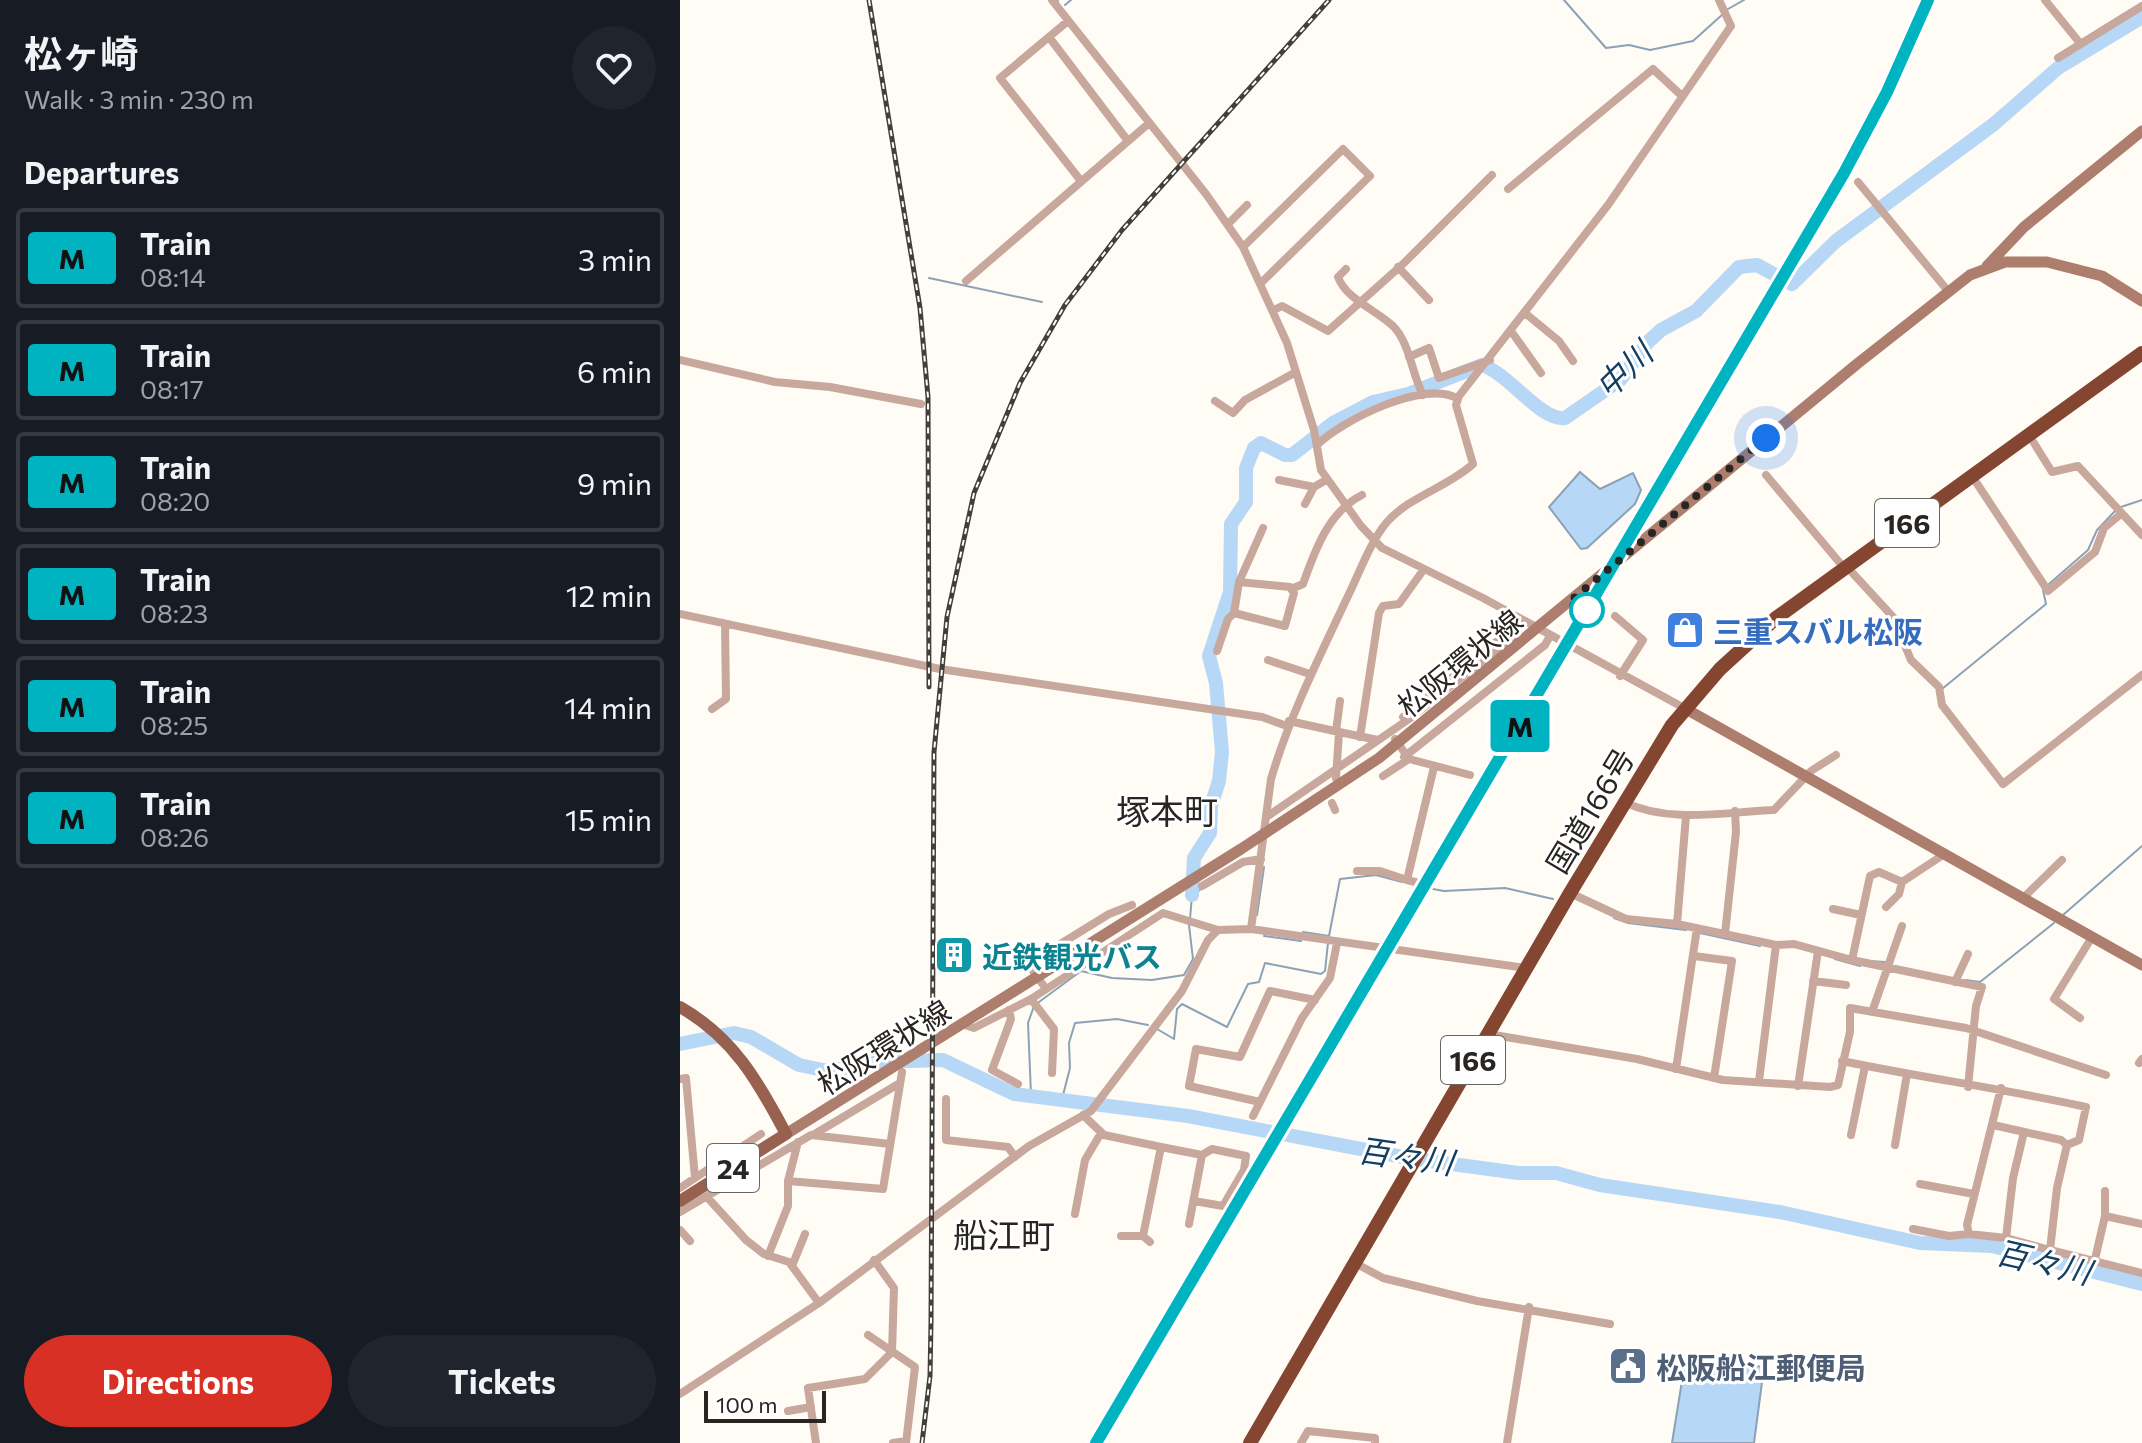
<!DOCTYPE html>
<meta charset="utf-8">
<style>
body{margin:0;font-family:Commissioner,"Noto Sans JP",sans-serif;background:#20242c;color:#f1f3f6;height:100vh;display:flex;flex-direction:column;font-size:30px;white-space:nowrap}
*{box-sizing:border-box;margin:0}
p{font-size:26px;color:#9ea1a6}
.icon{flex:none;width:44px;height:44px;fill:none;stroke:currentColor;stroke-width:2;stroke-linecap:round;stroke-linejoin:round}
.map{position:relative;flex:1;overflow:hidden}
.panel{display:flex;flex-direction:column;background:#171b24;width:680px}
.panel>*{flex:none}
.badge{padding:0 16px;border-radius:6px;font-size:28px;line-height:52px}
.scale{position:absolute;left:24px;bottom:20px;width:122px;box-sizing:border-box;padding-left:8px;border:4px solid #282522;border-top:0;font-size:22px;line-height:28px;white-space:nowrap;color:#282522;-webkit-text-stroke:6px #fff;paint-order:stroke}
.you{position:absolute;width:40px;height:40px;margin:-20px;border:6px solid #fff;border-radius:50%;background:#1a73e8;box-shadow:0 0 0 12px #1a73e833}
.map>.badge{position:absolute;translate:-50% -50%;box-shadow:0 0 0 4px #fff}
h2{padding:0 24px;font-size:30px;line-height:72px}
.round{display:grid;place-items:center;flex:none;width:84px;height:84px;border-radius:42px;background:#20242c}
.summary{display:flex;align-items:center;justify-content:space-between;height:136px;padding:0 24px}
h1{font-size:38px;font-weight:700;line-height:60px}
.cta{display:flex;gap:16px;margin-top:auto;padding:16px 24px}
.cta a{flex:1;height:92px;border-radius:48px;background:#d93025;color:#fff;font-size:32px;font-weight:700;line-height:92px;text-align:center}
.cta a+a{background:#20242c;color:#f1f3f6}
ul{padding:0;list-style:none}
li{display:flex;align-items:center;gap:24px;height:100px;margin:0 16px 12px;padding:0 8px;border:4px solid #363941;border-radius:8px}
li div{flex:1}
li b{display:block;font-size:30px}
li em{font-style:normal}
li .badge{min-width:88px;font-weight:700;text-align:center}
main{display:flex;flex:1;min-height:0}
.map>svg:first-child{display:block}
.water{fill:#b6d7f6;stroke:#8ba2b6;stroke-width:2}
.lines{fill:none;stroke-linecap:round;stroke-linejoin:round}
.stream{stroke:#8ba2b6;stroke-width:2}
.river{stroke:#b6d7f6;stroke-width:14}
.street{stroke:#c8a79c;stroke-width:8}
.secondary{stroke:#ad7e6e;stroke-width:11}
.primary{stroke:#98604e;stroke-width:12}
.highway{stroke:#854631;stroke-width:14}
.rail-casing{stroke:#423f3b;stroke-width:5}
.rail{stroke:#fff;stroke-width:2;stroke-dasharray:6;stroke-linecap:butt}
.line-casing{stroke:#fff;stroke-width:18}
.line{stroke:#00b3c1;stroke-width:12}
.walk{stroke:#282522;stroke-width:8;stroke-dasharray:0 14.4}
.stop-dot{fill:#fff;stroke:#00b3c1;stroke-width:4}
.labels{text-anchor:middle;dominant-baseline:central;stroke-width:6;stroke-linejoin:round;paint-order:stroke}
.shield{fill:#fff;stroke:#686664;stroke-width:2}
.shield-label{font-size:28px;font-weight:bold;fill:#282522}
.shop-label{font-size:30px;font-weight:bold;fill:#366cbe;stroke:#fff;text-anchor:start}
.street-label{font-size:30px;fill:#282522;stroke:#fff}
.culture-label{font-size:30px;font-weight:bold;fill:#0d838f;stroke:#fff;text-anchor:start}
.service-label{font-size:30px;font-weight:bold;fill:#4e5e75;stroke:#fff;text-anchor:start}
.water-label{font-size:32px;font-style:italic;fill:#153f60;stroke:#fff}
.quarter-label{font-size:34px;fill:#282522;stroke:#fff}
</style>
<main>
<section class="panel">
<div class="summary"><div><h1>松ヶ崎</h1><p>Walk · 3 min · 230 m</p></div><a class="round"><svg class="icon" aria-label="heart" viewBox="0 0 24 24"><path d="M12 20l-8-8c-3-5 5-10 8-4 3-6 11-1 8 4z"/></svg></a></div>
<h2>Departures</h2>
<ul>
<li><span class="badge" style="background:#00b3c1;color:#111">M</span><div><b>Train</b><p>08:14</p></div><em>3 min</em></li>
<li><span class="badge" style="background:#00b3c1;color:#111">M</span><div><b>Train</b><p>08:17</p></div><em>6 min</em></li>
<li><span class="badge" style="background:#00b3c1;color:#111">M</span><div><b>Train</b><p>08:20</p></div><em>9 min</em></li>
<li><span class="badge" style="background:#00b3c1;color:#111">M</span><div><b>Train</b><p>08:23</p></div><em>12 min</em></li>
<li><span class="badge" style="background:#00b3c1;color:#111">M</span><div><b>Train</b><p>08:25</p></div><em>14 min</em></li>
<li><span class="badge" style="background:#00b3c1;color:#111">M</span><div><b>Train</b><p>08:26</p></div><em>15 min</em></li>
</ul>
<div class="cta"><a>Directions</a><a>Tickets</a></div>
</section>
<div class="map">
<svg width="1462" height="1443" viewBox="0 0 1462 1443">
<rect width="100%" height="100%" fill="#fffbf5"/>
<!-- water -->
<path class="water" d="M900 472 920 489 953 473 961 490 955 504 907 548 901 549 869 507Z
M1006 1356 1084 1367 1074 1443H992Z"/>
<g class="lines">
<!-- stream -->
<path class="stream" d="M377 0 378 1
M884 0 926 48 949 45 970 50 1013 41 1043 14
M385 5 391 0
M1048 9 1064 0
M249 278 362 302
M1441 507 1462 500
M1369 584 1408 550 1417 530 1436 510
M1262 689 1366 604 1363 590
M736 886 764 891 825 888 873 899
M577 915 584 867
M1383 915 1462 846
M934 918 948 923 1006 930
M510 919 512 895 520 890
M623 932 649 936 660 879 696 875 722 882
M1020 933 1080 946
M584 936 621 941
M1155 959 1180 966
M1189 961 1205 962
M1286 980 1300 982 1374 923
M359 1002 401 971 432 978 472 980 504 975 513 959 509 925
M477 1029 494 1039 497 1009 502 1004 547 1027 568 984 579 982 585 963 641 974 645 971 648 943
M351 1094 348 1023 354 1006
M382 1099 390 1068 389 1043 395 1023 437 1019 468 1025"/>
<!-- river -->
<path class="river" d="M512 895 514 858 530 833 531 806 539 781 542 752 536 683 529 656 550 592 551 524 566 502V468L574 448 581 443 605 455H612L653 423 693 402 728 394 802 365C831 375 860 421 885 418L940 380 968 342 981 330 1016 311 1059 267 1077 265 1112 284 1156 241 1314 124 1378 68 1462 17
M0 1044 54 1033 71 1037 119 1065 148 1071 195 1062 263 1060 334 1094 508 1116 728 1158 838 1173H876L920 1185 1100 1212 1240 1243 1312 1246 1462 1284"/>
<!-- street -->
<path class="street" d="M372 0 526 194 563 247 607 343 634 430 641 470 681 526 702 548 803 598 1006 709
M1365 0 1399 42
M388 21 320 78 401 181
M369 37 448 141
M1378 58 1462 6
M1178 182 1268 291
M828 189 973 69 1002 96
M548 224 567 205
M563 247 663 149 690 176 581 283
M718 267 749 300
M666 269 658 277C666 299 696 310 713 326 730 343 732 375 743 395
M286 281 468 124
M594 310 602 306 648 331 723 264 812 175
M845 313 879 341 893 361
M831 331 861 373
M729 357 749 348 759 378 810 360
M0 360 95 382 150 387 241 404
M535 401 553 413 565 400 616 372
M1349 435 1372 472 1398 466 1462 535
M637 445C661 421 746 378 778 399
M1086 475 1165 569
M1292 476 1368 591 1415 552 1424 528 1441 514
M599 480 634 487 646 480
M625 504 634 487
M1167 567 1213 617 1231 660 1259 687 1262 705 1323 784 1462 675
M559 582 583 528
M611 589 623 584C635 550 649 511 682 495
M0 614 260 669 582 717 607 726
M935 616 963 640 940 676
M537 651 548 619 554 613 605 626 614 593 610 587 559 582 554 613
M588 660 630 674
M32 709 46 699 45 624
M723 717 843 620
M609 721 659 732
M656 731 660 701
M680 737 699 613 703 606 719 604 744 569
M715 739 729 759 790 775
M724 757 865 645 870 636
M703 776 729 759
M656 778 659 732 698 740
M944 802C990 824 1044 812 1094 810L1131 771 1156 755
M652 803 655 810
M588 816 729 719 828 640 845 639
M1263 855 1222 882 1199 872 1190 876 1172 960 1302 987 1296 1006 1288 1087
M677 871H700L727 880 754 767
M727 880 739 883
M522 886 563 862 581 859
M890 893 946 919 997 924 1096 945 1114 944 1172 960
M1342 899 1382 860
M1206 907 1219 894 1222 882
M1153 909 1181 915
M997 924 1006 816
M571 929 591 779C610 715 639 658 667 598 679 574 690 542 707 522 730 496 768 487 793 464L776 405 779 396 928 205 1051 26 1039 0
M1045 934 1056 832 1055 811
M1014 956 1052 961 1034 1078
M1133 981 1166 985
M1275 982 1288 954
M366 989 348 964 429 914 452 905
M351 999 374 1029 372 1073
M329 1010 331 1019 312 1070 338 1084
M1192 1012 1222 926
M1400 1018 1374 999 1412 937
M282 1024 294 1028 351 999 483 913 538 930
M808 1034 957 1059 1043 1080 1150 1087 1158 1085 1170 1032V1008L1286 1028 1426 1075
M1162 1061C1244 1078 1325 1089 1406 1107L1399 1140 1387 1145 1377 1188 1370 1250 1462 1273
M1459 1063 1462 1059
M996 1069 1017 928
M0 1079 6 1078 15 1178
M1079 1081 1096 945
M1118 1086 1138 951
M1321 1088 1287 1225 1289 1234 1326 1238 1370 1250
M266 1099V1140L328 1147 335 1157
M580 1102 509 1086 516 1049 560 1057 590 991 635 1000
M403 1115 424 1135 481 1147
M573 1116 622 1018 650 978 657 943
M1313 1125 1381 1140 1387 1145
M133 1135 220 1083
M1171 1135 1185 1066
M118 1142 108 1181 203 1189 222 1072
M1215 1145 1227 1074
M1240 1184 1294 1194
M0 1188 81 1134
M1425 1191V1216
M27 1197 66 1240 84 1254 109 1262 139 1303
M0 1212 131 1135 210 1144
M395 1214 405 1160 421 1133
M509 1224 522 1155
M1233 1229 1269 1236 1289 1234
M0 1230 10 1241
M441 1236H463L470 1242
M463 1236 481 1147 522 1155 532 1149 566 1156 564 1170 543 1206 514 1201
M1326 1238 1333 1178 1344 1132
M88 1256 108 1206V1181
M1415 1259 1425 1216 1462 1224
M675 1263 703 1278 797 1301 930 1324
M112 1266 125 1234
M188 1335 235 1367 226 1443
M0 1394 139 1303 349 1146 411 1111 502 991 528 940 538 930 571 929 846 968
M108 1411 131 1407
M136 1443 128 1388 185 1379 212 1352 214 1288 194 1260
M213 1443 226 1441
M621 1443 628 1431 695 1438V1443
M827 1443 849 1307"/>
<!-- secondary -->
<path class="secondary" d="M1307 266 1344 227 1462 131
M1006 709 1462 965
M106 1134 561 849 699 758 1177 364 1290 275 1325 262H1367L1422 276 1462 301"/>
<!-- primary -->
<path class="primary" d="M0 1007C53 1037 78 1081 106 1134L0 1201"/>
<!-- highway -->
<path class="highway" d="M570 1443 890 893 992 725 1040 669 1096 618 1462 353"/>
<!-- rail casing -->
<g class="rail-casing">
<path id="rail" d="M189 0 240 308 248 397 249 687
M242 1443 250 1376 251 1322 254 752 267 617 294 493 340 383 385 305 442 230 649 0
M421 1443 1169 176 1253 0"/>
</g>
<!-- rail -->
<use href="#rail" class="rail"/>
</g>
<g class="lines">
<!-- line casing -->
<g class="line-casing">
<path id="line" d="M416 1443 1164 173 1207 92 1248 0"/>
</g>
<!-- line -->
<use href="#line" class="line"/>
<!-- walk -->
<path class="walk" d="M907 610 888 603 1086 438"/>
</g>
<!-- icons -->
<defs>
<g id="shop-square" transform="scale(2)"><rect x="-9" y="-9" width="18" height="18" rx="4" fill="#3f7fe0" stroke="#fff"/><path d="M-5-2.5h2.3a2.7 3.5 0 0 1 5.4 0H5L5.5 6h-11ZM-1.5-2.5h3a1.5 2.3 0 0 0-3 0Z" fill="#fff"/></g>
<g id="building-square" transform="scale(2)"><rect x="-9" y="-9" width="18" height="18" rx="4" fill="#0f9aa8" stroke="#fff"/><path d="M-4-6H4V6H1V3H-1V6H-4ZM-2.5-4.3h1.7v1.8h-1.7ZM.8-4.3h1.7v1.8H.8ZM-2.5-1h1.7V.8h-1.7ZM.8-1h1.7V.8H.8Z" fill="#fff"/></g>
<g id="civic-square" transform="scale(2)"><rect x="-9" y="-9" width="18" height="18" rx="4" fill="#5c6f8a" stroke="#fff"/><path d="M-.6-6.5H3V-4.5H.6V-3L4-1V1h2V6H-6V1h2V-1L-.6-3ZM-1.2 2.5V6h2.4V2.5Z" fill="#fff"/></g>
</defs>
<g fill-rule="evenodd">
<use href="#shop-square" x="1005" y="630"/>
<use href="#building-square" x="274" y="955"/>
<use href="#civic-square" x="948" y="1366"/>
</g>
<!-- markers -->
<circle class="stop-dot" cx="907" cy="610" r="16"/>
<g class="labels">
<!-- shield labels -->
<g class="shield">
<rect x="1195" y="499" width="64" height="48" rx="6"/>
<rect x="761" y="1036" width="64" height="48" rx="6"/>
<rect x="27" y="1144" width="52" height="48" rx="6"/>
</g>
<g class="shield-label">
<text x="1227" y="523">166</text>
<text x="793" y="1060">166</text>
<text x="53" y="1168">24</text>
</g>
<!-- shop labels -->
<g class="shop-label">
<text x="1033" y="630">三重スバル松阪</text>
</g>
<!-- street labels -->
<g class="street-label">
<text transform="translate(779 662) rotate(-39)">松阪環状線</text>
<text transform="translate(909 810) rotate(-59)">国道166号</text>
<text transform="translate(203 1046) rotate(-32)">松阪環状線</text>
</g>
<!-- culture labels -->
<g class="culture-label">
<text x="302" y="955">近鉄観光バス</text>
</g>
<!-- service labels -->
<g class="service-label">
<text x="976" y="1366">松阪船江郵便局</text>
</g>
<!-- water labels -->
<g class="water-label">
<text transform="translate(943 369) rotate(-44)">中川</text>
<text transform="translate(726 1155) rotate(8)">百々川</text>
<text transform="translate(1364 1261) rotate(13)">百々川</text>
</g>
<!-- quarter labels -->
<g class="quarter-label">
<text x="487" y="810">塚本町</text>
<text x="324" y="1234">船江町</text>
</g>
</g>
</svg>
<div class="scale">100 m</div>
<div class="you" style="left:1086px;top:438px"></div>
<b class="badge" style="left:840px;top:726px;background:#00b3c1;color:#111">M</b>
</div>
</main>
